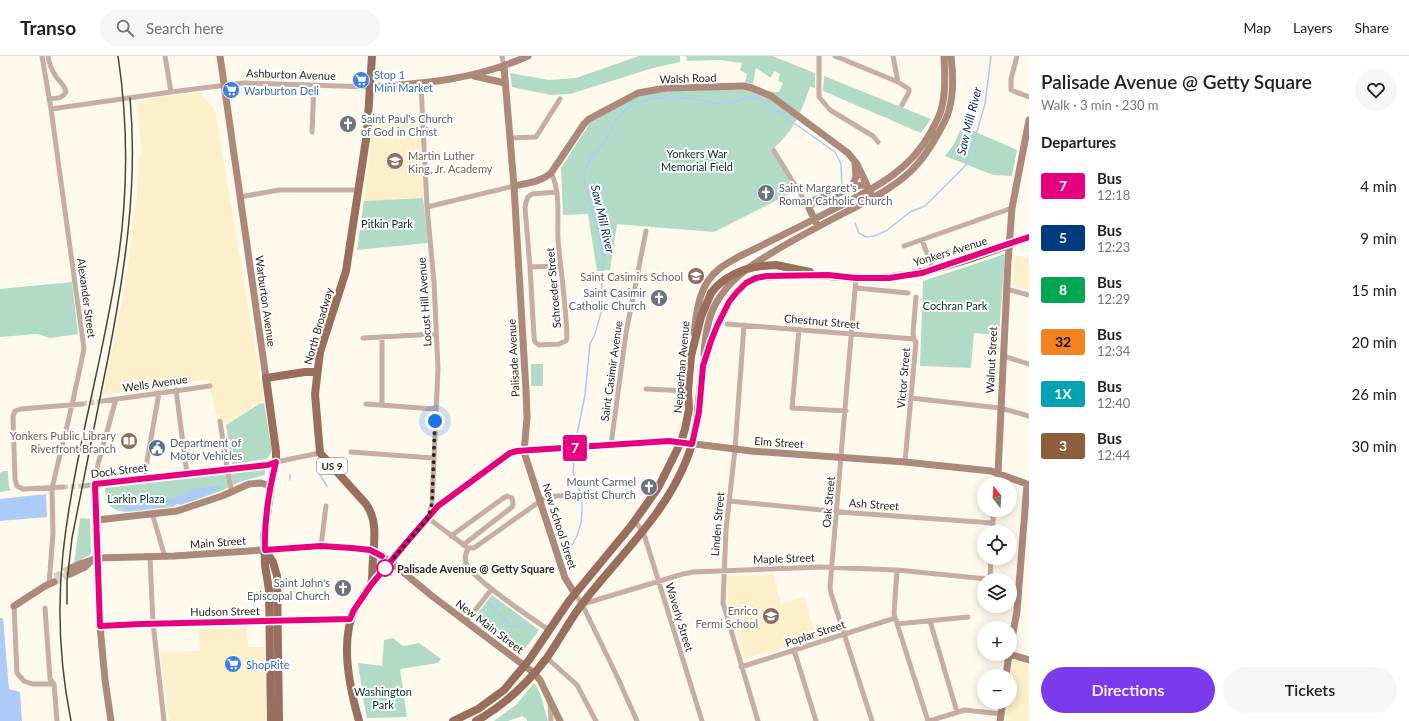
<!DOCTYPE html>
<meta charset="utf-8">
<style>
body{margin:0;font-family:Lato,sans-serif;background:#f6f6f6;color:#202124;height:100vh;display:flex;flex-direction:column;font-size:15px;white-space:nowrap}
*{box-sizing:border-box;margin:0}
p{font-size:13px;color:#757577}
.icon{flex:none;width:22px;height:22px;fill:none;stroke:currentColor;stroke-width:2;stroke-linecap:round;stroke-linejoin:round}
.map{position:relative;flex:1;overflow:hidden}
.drawer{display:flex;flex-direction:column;background:#fff;width:380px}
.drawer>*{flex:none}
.badge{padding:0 8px;border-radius:3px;font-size:14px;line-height:26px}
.needle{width:26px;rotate:343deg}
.fabs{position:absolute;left:977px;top:421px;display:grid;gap:8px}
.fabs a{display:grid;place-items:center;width:40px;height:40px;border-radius:50%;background:#fff;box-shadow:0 2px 10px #0003;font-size:20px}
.you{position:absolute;width:20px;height:20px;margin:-10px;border:3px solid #fff;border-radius:50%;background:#1a73e8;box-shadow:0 0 0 6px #1a73e833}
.map>.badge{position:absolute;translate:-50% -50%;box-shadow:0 0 0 2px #fff}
h2{padding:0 12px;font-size:15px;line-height:36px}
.round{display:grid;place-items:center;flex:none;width:42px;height:42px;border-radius:21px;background:#f6f6f6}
.summary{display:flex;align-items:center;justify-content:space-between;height:68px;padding:0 12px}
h1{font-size:19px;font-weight:600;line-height:30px}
.cta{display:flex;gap:8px;margin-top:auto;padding:8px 12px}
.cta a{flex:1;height:46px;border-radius:24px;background:#7c3aed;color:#fff;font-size:16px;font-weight:600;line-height:46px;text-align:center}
.cta a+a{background:#f6f6f6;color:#202124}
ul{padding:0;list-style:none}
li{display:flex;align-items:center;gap:12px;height:52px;padding:0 12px}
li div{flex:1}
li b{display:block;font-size:15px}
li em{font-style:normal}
li .badge{min-width:44px;font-weight:700;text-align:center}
header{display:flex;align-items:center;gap:24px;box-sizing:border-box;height:56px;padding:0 20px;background:#fff;border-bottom:1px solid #e0e0e0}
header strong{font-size:19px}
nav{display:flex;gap:22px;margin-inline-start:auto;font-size:14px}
.search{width:280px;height:36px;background:#f6f6f6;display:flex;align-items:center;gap:10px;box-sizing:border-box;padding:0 14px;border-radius:22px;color:#757577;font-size:15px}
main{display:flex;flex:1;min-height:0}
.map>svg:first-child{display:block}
.built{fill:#fdefc9}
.green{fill:#b1dbc7}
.water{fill:#adcbf9}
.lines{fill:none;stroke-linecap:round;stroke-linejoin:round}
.stream{stroke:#adcbf9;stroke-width:1.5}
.street-tunnel{stroke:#d4cfc3;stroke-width:5;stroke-dasharray:5 2.5;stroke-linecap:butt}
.secondary-tunnel{stroke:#d4cfc3;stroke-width:7;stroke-dasharray:7 3.5;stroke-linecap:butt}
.street{stroke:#c7aea4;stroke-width:5}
.secondary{stroke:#ad897b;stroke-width:7}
.primary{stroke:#9a6e5d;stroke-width:8}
.rail{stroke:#484438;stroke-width:1.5}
.primary-bridge{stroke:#9a6e5d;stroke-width:8}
.line-casing{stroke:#fff;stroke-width:9}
.line{stroke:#e6007e;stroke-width:6}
.walk{stroke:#2c281d;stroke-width:4;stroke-dasharray:0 7.2}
.stop-dot{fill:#fff;stroke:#e6007e;stroke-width:2}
.labels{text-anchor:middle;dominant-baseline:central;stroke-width:4;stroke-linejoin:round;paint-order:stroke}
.shield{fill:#fff;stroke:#6b6861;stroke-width:1}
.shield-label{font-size:10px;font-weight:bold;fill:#2c281d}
.street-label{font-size:11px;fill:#2c281d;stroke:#fff}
.shop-label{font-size:11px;fill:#366cbe;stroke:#fff;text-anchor:start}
.worship-label{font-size:11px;fill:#5b616d;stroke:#fff;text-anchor:end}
.park-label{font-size:11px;fill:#003524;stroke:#fff}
.education-label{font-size:11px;fill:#785e54;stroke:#fff;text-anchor:end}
.service-label{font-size:11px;fill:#4e5e75;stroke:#fff;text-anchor:start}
.stop-label{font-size:11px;font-weight:bold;fill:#2c281d;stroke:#fff;text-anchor:start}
.water-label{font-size:12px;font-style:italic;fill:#05285d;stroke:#fff}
</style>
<header>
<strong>Transo</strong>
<div class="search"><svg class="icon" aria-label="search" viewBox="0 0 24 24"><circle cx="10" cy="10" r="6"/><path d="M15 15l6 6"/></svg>Search here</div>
<nav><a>Map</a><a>Layers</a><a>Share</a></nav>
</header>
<main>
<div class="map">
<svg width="1029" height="665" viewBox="0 0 1029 665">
<rect width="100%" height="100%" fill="#fef9ed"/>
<!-- built -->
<path class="built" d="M199 36 215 54 264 345 226 368 215 355 209 323 103 339 126 225 137 139 139 100 142 99 137 47 161 41Z
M420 66 423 142 364 145 374 67Z
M1014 199 1029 203V234L1013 229Z
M773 518 781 548 804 541 813 571H815L819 581 745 603 728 545V520Z
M247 572 248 591H265L266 665H169L160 596 200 595 199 574Z
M1013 604 1029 609V665H1006L1008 646H1010V623Z"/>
<!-- green -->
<path class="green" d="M639 0H680V6L653 12 570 38 550 39 512 31 510 17 549 24 576 22Z
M686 0H772L815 17V32L810 31C800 59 795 73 772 94L795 135 714 176 617 168 610 214 597 215 588 158 563 159 561 112 592 64 639 38 671 33H725L779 36 783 27 778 25 780 18 774 15 771 22 756 12 753 28 745 26 747 18 740 14 742 7 720 4 687 5Z
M824 20 931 63 921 77 823 35Z
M962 70 1017 94 1012 120 993 119 945 100 954 88Z
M423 142 428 187 357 194 364 145Z
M1005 198 999 279 974 277 971 312 920 310 923 225Z
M72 226 78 278 50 282 37 278 0 281V233Z
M531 308H543V330H531Z
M264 347 272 395 270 399 266 403 232 408 226 369 259 348Z
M265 414V419L242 425 221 435 181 449 177 448 173 451C163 452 154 453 144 454 123 457 106 459 105 432Z
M3 415H8L9 431 11 434 0 436V417Z
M82 462 90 463 91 498 74 508 80 463Z
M492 539 539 574 521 598 474 562Z
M393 582 403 590 419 587 441 603 438 607 400 613 407 661 367 662 364 647 358 607 382 610 384 584Z
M534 627C541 634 545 655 548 665H527V663L522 660 508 665H494L516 649Z"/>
<!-- water -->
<path class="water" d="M220 430 221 434 182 448H177L174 449 131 455 124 454V450L117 451 112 450 106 441 122 440V442L148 441 172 443 182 439 191 433Z
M46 438 47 461 0 465V443Z
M0 562H3L9 633 20 636 22 665H0Z"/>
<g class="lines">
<!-- stream -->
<path class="stream" d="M855 167 859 177 866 181 874 180 886 175 910 156 925 150 967 108 985 48 991 0
M575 388 585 339 590 288 595 278 601 257 602 222 604 206 596 166 586 134 584 122 585 114 591 101 604 87 614 67 624 55 636 47 656 42 674 41 701 44 717 48 734 46 748 41 760 43 835 96 841 108 842 130
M319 417 327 430
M290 424V418
M566 500 577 480 581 466 582 455V442L573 416 575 394
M487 546 513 571H518L525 564"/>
<!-- street-tunnel -->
<path class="street-tunnel" d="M82 348 103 345
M63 431 84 430"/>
<!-- secondary-tunnel -->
<path class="secondary-tunnel" d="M55 521 71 512
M54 526 70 518"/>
<!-- street -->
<path class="street" d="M42 0 51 53 84 293 72 349 52 432 53 477 49 528
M48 0C49 8 52 15 57 22 61 27 65 30 66 36 62 43 57 42 49 43
M165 0 171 36
M502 0 504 11
M819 0V41L830 54 873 80 878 86
M835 0 898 26 909 33V36L902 49
M893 0 898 26
M1017 0 1011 23V34L1029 41
M421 28 427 151 434 226 438 313 432 448 428 462 468 492
M51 53 171 36 243 27 370 31
M312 76 314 29
M510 82 536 81 560 43
M774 95 809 152
M551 117C561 135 557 163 558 184 561 216 566 249 567 282L566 285 559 288 539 289 535 286 534 281 530 211 525 152 526 146 528 141 532 138 557 136
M240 141 279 134H358
M427 151 514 130
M922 184 933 213
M904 190 1012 152
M530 211 561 210
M856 222 830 531 831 537 872 665
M856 232 908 237
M1006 233 1029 239
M727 268 914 283
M744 269 735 393 726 474 723 547 758 665
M799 273 792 352 846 355
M363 282 436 278
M1003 300 1029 308
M646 333 688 335
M176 334 187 418
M911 342 1000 352 1029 360
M103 345 210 330
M366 348 435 353
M382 348V282
M220 365 228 418 231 432 233 436
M611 389 626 277 646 175
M351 396 433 402
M276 406 320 397
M905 406 916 286 914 283 913 277 916 241
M144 422 159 337
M997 428 998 417
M84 430 95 428 98 408 116 343
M63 431 23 433 17 430 15 423 13 360 15 355 21 353 82 348
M729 445 853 457 993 467
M152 457 165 501
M634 465 643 475 702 665
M992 476 994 454
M451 480 502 443 507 440 512 442 513 448 512 451 463 489
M321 490 326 450
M468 492C466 497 464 502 466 507 470 521 534 564 549 574
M468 492H474L546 441 569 439
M150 501 153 567 164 665
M897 514 894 558 928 665
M575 538 582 548 616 618 637 665
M583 548 683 518 693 516 821 511 897 514 987 523 990 521 991 502
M14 550 17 617 24 625 32 628H54
M45 552 50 623 54 628 57 665
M930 565 957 656
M466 566 491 534
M897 568 968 561
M794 594 816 665
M547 602 577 629 596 665
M741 611 895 562
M550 648 551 665
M929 665 965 654 1001 658"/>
<!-- secondary -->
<path class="secondary" d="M220 0 266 322
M504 11 514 130 526 335 527 362 524 396 565 522 575 538
M474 20 505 27
M370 31C425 28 477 23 528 0
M514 130C527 127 541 126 551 117L584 68 589 63 638 37 666 32 744 30 752 32 771 40 848 97 857 108 873 142
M852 130 856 121 855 108
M816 167 809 152 814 144C823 141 831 139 839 137 849 134 855 128 866 129
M694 277C697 253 699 229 719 213 725 208 732 205 738 201 771 185 803 169 836 152 874 132 909 116 931 76 934 69 939 62 941 54 946 39 945 16 944 0
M704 298C705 282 707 264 715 249 728 225 748 211 770 198 794 183 819 170 844 157 867 145 892 133 911 115 922 104 931 91 939 76 943 69 947 62 949 54 954 37 953 17 951 0
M998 417 1008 206 1012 152 1029 64
M97 464 177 455 222 440 249 428 261 427 271 430
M71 512C80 507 88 506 97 502L174 500 321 490 370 494 374 495 391 506 432 540 534 617 540 624 560 665
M70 518 85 511 91 505
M371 529 416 475 438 450 510 397 517 395 671 385 751 395 905 406 991 415 1027 428 1017 555 1010 593
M14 550 45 530 54 526
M100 570 141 568 350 563
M1009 598 1029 604
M1006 620 1009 598
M111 665 105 624 100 570 95 428 268 409 276 406
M1000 665 1003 646"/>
<!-- primary -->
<path class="primary" d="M762 210 776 209 810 216
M265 494 273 506 277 520 279 665
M271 665 269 534 265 509 264 480 271 430 276 406V395L266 322 305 316H317
M359 665C351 637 343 600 349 571 351 558 357 549 364 538 366 535 370 532 371 528 373 521 372 511 373 504 374 484 378 465 366 448L320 397 315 338 320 296 346 215 367 77 372 0
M453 665 478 653 504 634 529 604 569 545 631 470 658 432 681 386 685 373 689 353 688 335 691 300 701 261 711 237
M476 665C505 649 526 629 546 603 559 585 569 565 582 548 618 501 664 460 686 405 699 374 698 344 703 312 706 294 714 275 723 258 729 246 736 233 748 226 760 219 774 220 788 220 802 220 815 219 829 220 850 221 870 224 891 221 938 216 985 198 1029 181"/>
<!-- rail -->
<path class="rail" d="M67 548V525L72 482C84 420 97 359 109 297 125 213 138 128 130 42
M71 665C60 610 57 553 63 497 74 396 105 299 119 198 128 132 128 66 118 0"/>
<!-- primary-bridge -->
<path class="primary-bridge" d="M711 237C723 221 743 212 762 210"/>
</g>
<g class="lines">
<!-- line casing -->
<g class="line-casing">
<path id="line" d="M382 500 370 494 352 492 321 490 265 494C264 465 269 434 276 406L268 409 95 428 100 570 141 568 350 563 354 554 371 529 406 487 438 450 510 397 517 395 669 385 692 388 699 356 703 310 711 285 717 270 729 246 737 236 746 227 756 222 767 220 828 219 856 222H889L922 217 1029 181"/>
</g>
<!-- line -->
<use href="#line" class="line"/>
<!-- walk -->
<path class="walk" d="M385 512 428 462 432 448 435 365"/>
</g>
<!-- icons -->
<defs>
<g id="supermarket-disc" transform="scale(0.9)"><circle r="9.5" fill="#3f7fe0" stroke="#fff"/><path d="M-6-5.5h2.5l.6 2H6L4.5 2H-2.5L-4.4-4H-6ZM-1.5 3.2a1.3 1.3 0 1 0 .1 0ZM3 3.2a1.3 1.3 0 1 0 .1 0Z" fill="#fff"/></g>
<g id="church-disc" transform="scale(0.9)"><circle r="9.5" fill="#6b7280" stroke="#fff"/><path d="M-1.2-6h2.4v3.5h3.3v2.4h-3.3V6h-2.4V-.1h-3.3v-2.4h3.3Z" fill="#fff"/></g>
<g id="school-disc" transform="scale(0.9)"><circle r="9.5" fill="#8d6e63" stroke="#fff"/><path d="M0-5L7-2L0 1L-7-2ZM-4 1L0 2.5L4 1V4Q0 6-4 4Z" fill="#fff"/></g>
<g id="library-disc" transform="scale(0.9)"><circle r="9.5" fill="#8d6e63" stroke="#fff"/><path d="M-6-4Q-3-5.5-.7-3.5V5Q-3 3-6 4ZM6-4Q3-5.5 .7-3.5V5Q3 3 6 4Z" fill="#fff"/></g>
<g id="civic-disc" transform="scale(0.9)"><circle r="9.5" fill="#5c6f8a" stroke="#fff"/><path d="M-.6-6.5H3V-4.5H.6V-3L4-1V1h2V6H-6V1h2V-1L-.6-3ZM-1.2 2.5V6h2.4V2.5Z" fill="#fff"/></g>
</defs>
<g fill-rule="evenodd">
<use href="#supermarket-disc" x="361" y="24"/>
<use href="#supermarket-disc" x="231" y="34"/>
<use href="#church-disc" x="348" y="68"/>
<use href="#school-disc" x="395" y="105"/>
<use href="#church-disc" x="766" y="137"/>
<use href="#school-disc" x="696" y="220"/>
<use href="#church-disc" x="659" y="242"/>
<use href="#library-disc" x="129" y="385"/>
<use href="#civic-disc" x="157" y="392"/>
<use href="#church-disc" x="649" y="431"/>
<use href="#church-disc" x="343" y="532"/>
<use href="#school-disc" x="771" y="560"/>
<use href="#supermarket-disc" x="233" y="608"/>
</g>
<!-- markers -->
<circle class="stop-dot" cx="385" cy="512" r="8"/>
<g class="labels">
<!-- shield labels -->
<rect class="shield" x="317" y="402" width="30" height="16" rx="3"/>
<g class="shield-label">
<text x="332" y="410">US 9</text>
</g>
<!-- street labels -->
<g class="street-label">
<text transform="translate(291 18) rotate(2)">Ashburton Avenue</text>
<text transform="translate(688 22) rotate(-2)">Walsh Road</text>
<text transform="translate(950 195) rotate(-17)">Yonkers Avenue</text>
<text transform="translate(553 232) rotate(-95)">Schroeder Street</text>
<text transform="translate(87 242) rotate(82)">Alexander Street</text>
<text transform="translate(266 245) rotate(82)">Warburton Avenue</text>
<text transform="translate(424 246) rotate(-94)">Locust Hill Avenue</text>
<text transform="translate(822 265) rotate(5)">Chestnut Street</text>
<text transform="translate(318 270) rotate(-74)">North Broadway</text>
<text transform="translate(513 302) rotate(-93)">Palisade Avenue</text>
<text transform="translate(991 304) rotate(-87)">Walnut Street</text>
<text transform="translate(681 311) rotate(-85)">Nepperhan Avenue</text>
<text transform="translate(611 315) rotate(-82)">Saint Casimir Avenue</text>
<text transform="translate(903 322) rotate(-85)">Victor Street</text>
<text transform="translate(155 327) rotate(-8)">Wells Avenue</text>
<text transform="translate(779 386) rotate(4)">Elm Street</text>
<text transform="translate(119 414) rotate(-7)">Dock Street</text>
<text transform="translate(828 446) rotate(-85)">Oak Street</text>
<text transform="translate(874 448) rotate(4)">Ash Street</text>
<text transform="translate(717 468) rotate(-85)">Linden Street</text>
<text transform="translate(560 470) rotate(72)">New School Street</text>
<text transform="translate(218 486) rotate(-4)">Main Street</text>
<text transform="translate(784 502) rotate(-2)">Maple Street</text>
<text transform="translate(225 555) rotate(-1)">Hudson Street</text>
<text transform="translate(680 561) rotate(73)">Waverly Street</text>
<text transform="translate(490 570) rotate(37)">New Main Street</text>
<text transform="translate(815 577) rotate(-18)">Poplar Street</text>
</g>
<!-- shop labels -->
<g class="shop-label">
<text x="374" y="18">Stop 1<tspan x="374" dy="13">Mini Market</tspan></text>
<text x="244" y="34">Warburton Deli</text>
<text x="246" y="608">ShopRite</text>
</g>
<!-- worship labels -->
<g class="worship-label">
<text x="361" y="62" text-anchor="start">Saint Paul's Church<tspan x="361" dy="13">of God in Christ</tspan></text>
<text x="779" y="131" text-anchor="start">Saint Margaret's<tspan x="779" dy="13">Roman Catholic Church</tspan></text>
<text x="646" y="236">Saint Casimir<tspan x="646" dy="13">Catholic Church</tspan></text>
<text x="636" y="425">Mount Carmel<tspan x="636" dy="13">Baptist Church</tspan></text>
<text x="330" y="526">Saint John's<tspan x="330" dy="13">Episcopal Church</tspan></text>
</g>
<!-- park labels -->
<g class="park-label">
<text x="697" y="97">Yonkers War<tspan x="697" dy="13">Memorial Field</tspan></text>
<text x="387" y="167">Pitkin Park</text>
<text x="955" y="249">Cochran Park</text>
<text x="136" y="442">Larkin Plaza</text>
<text x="383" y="635">Washington<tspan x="383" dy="13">Park</tspan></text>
</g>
<!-- education labels -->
<g class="education-label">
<text x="408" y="99" text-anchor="start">Martin Luther<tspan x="408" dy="13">King, Jr. Academy</tspan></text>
<text x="683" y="220">Saint Casimirs School</text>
<text x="116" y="379">Yonkers Public Library<tspan x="116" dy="13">Riverfront Branch</tspan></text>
<text x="758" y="554">Enrico<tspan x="758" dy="13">Fermi School</tspan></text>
</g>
<!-- service labels -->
<g class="service-label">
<text x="170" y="386">Department of<tspan x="170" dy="13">Motor Vehicles</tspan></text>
</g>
<!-- stop labels -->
<g class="stop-label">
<text x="397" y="512">Palisade Avenue @ Getty Square</text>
</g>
<!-- water labels -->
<g class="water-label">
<text transform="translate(969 65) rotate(-76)">Saw Mill River</text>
<text transform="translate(603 163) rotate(77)">Saw Mill River</text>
</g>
</g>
</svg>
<div class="fabs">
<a><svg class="needle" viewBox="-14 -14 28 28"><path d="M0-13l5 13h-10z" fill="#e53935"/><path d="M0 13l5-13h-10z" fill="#757577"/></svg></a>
<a><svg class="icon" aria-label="locate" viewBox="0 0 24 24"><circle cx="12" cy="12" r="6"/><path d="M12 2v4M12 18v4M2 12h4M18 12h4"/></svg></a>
<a><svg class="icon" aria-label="layers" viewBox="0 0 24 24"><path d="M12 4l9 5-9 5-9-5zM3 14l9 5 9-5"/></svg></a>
<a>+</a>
<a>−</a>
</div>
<div class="you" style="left:435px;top:365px"></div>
<b class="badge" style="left:575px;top:392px;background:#e6007e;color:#fff">7</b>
</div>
<section class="drawer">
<div class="summary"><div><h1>Palisade Avenue @ Getty Square</h1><p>Walk · 3 min · 230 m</p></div><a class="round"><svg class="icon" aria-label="heart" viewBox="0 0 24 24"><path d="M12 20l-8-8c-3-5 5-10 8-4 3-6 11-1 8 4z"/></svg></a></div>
<h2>Departures</h2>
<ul>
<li><span class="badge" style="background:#e6007e;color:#fff">7</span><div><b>Bus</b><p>12:18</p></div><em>4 min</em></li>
<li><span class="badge" style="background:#003b80;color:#fff">5</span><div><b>Bus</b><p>12:23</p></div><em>9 min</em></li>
<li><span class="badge" style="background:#00a651;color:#fff">8</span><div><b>Bus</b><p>12:29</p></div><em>15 min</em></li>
<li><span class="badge" style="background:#f58220;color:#111">32</span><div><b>Bus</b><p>12:34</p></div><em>20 min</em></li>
<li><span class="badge" style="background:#00a3b4;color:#fff">1X</span><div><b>Bus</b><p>12:40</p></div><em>26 min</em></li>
<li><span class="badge" style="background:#8b5e3c;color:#fff">3</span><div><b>Bus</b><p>12:44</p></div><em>30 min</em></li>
</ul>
<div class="cta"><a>Directions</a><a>Tickets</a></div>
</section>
</main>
